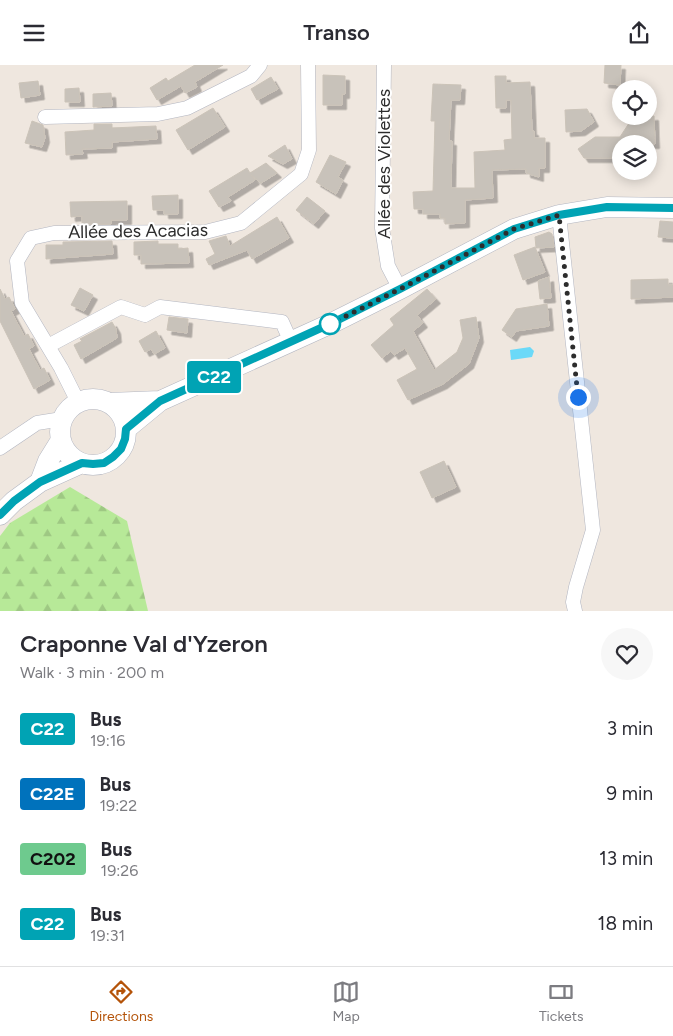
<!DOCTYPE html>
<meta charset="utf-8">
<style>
body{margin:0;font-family:Figtree,sans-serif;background:#f7f7f7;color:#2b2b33;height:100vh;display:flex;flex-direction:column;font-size:19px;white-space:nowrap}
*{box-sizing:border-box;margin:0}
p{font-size:16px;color:#7c7c81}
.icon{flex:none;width:28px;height:28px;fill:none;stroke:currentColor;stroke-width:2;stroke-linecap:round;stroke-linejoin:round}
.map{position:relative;height:546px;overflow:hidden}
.panel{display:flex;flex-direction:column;background:#fff;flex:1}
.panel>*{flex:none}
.badge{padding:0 10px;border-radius:4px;font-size:18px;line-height:32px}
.tools{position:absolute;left:612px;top:15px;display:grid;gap:10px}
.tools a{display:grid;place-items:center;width:45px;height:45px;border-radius:50%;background:#fff;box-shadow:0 2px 12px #0003;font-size:25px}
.you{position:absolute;width:25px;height:25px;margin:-12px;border:4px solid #fff;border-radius:50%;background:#1a73e8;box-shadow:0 0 0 8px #1a73e833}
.map>.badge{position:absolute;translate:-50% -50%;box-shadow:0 0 0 2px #fff}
.round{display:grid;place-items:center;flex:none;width:52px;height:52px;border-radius:26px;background:#f7f7f7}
.headline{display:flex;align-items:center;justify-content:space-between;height:85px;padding:0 20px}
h1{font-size:24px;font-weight:600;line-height:38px}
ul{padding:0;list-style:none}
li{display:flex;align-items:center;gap:15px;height:65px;padding:0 20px}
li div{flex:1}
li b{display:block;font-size:19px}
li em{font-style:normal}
li .badge{min-width:55px;font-weight:700;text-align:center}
header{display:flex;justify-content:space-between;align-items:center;height:65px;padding:0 20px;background:#fff;font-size:22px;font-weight:600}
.dock{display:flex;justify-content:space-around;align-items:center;height:70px;border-top:1px solid #e1e1e2;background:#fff;font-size:14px;color:#7c7c81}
.dock a{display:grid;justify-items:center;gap:2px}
.dock .current{color:#b45309}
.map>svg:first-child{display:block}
.forest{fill:url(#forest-firs)}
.water{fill:#6bd9f8}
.building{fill:#c8c2ba;stroke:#cbc3b8;filter:url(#shadow)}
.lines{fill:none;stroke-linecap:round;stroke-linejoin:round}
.street-casing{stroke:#b3b6c1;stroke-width:15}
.secondary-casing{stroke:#b3b6c1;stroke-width:21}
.street{stroke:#fff;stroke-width:14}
.secondary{stroke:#fff;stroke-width:20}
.line-casing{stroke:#fff;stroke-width:11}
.line{stroke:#00a3b4;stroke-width:8}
.walk{stroke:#2d2d2d;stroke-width:5;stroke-dasharray:0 9}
.stop-dot{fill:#fff;stroke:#00a3b4;stroke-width:2.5}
.labels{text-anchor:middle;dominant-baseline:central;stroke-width:4;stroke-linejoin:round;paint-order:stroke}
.street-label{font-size:18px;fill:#2d2d2d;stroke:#fff}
</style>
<header><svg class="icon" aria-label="menu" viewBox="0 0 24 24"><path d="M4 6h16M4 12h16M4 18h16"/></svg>Transo<svg class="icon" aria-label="share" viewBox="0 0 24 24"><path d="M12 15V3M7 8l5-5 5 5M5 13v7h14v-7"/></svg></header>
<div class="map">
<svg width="673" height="546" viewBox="0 0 673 546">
<defs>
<pattern id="forest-firs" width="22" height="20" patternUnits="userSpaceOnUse" patternTransform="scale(1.25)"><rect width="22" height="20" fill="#b7e998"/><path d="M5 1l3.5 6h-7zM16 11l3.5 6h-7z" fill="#9ec883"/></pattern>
<filter id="shadow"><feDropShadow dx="4.5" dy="4.5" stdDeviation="0" flood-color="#0004"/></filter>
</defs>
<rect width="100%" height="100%" fill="#efe7df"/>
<!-- forest -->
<path class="forest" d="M70 422 127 456 148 546H0V471L10 458Z"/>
<!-- water -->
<path class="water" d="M530 282 534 286 532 292 511 295 510 285Z"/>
<!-- building -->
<path class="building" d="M195 0H223L195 17 197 22 185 28 181 21 157 35 150 23 166 13 168 16Z
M605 0H621L620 20 604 18Z
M323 10 345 11V29H342V40H323Z
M495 11H506V18L530 17 532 66H534V73H545V103H539V112L526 108V104L492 105 493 133 465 135V158L445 159V153H440V149H423V144H414L413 127 433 126 435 56H431L433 19 461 20 460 35H451L449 76H452L451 123H475L474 87 505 85 504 75 512 74 511 35H506V43H496Z
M271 12 278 24 257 35 251 24Z
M38 16 40 30 21 33 19 18Z
M79 23 80 37H65V24Z
M111 28 112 41 93 42V29Z
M213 43 225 62 188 85 176 65Z
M587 44 594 57 581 66 566 67 565 45Z
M654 51 655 79H621V93H584L578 84 595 72H620L633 52Z
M32 56 43 60 45 73 42 82 25 78Z
M94 59H112V63L156 61 157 74 112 77V83L82 84 83 89 66 90 65 67 94 65Z
M285 80 292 94 283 99 268 91Z
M330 90 346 97 338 112 343 115 336 129 316 117Z
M266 98 277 108 261 118 251 110 255 115 228 132 231 136 219 142 209 126 247 103 250 108Z
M178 130V149H164V145H153L152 131Z
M307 132 325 146 314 159 296 145Z
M127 136V155H111V159H82V151L71 152 70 137Z
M277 152 289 173 252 194 247 185 209 200 206 194 215 189 209 176 226 171 230 181Z
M660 156 673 157V173L658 172Z
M549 167 552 169 554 182 536 183 535 172Z
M112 176 113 189 46 194V180H63V177Z
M158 176V179H178V184L188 183 189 198 141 199V190H134V177Z
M535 182 545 207 523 215 514 190Z
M549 212 551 233 540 234 538 216Z
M668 214V220H673V232L631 234V215Z
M80 223 93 230 84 246 71 240Z
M0 224 5 234 9 232 15 244 11 246 24 271 28 269 34 281 29 284 40 305 44 303 50 315 34 324 0 256Z
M427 224 436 234 417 250 423 258 413 266 434 305 457 287 463 273 460 255 476 252 479 273 469 299 443 319 408 335 397 315 417 304 405 283 394 290 391 286 382 293 371 280 394 260 390 254Z
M547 239 549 261 516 266 512 272 502 265 516 244Z
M169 252 188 254 187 268 167 265Z
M112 257 116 264 117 273 81 294 74 280 82 276 80 274Z
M156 266 165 283 154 289 151 284 145 287 139 276Z
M444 396 456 422 432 433 420 407Z"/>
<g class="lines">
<!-- street casing -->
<g class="street-casing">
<path id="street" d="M384 0 382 163 388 201 400 224
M45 52 158 49 187 43 251 11 260 0
M559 150 593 465 576 522 573 537 575 546
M48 281 121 242 145 250 160 242 282 257 291 277
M78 337 61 303 22 238 17 196 31 173 54 168 205 167 241 158 301 109 309 85 308 0
M0 383 37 358 62 354"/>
</g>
<!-- secondary casing -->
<g class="secondary-casing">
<path id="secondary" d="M60 367a33 33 0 1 1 66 0a33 33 0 1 1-66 0Z
M109 338 160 336
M126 364 160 336 332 258 400 224 514 164 559 150 607 142 673 143
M40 417 48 396 61 375
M0 450 14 436 40 417 82 398"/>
</g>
<!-- street -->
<use href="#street" class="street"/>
<!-- secondary -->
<use href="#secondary" class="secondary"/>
</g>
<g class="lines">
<!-- line casing -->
<g class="line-casing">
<path id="line" d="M0 450 14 436 40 417 82 398 93 399 104 398 113 392 121 384 125 374 126 364 160 336 332 258 400 224 514 164 559 150 607 142 673 143"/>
</g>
<!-- line -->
<use href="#line" class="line"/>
<!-- walk -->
<path class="walk" d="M330 259 400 224 514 164 559 150 578 332"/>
</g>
<!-- markers -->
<circle class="stop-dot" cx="330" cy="259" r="10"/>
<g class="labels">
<!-- street labels -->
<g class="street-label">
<text transform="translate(384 99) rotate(-90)">Allée des Violettes</text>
<text transform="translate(138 166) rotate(-1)">Allée des Acacias</text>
</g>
</g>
</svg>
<div class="tools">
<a><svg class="icon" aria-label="locate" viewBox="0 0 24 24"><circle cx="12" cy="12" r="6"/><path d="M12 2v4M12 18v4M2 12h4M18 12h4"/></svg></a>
<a><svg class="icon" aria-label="layers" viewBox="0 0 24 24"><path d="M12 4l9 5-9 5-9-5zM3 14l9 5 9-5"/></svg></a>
</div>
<div class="you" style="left:578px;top:332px"></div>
<b class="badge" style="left:214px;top:312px;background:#00a3b4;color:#fff">C22</b>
</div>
<section class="panel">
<div class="headline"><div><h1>Craponne Val d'Yzeron</h1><p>Walk · 3 min · 200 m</p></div><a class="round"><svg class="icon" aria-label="heart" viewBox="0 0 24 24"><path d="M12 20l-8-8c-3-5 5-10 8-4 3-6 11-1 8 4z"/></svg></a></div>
<ul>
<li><span class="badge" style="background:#00a3b4;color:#fff">C22</span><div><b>Bus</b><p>19:16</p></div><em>3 min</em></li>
<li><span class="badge" style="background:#0072bc;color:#fff">C22E</span><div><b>Bus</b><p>19:22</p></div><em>9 min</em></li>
<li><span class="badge" style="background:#6eca8e;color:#111">C202</span><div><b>Bus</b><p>19:26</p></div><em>13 min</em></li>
<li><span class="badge" style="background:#00a3b4;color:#fff">C22</span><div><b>Bus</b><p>19:31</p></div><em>18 min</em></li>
</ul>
</section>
<nav class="dock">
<a class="current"><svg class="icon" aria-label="directions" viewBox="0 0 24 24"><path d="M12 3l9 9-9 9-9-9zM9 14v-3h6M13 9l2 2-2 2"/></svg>Directions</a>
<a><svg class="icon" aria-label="map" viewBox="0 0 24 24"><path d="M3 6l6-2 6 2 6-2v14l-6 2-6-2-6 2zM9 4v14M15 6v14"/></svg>Map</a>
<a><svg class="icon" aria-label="tickets" viewBox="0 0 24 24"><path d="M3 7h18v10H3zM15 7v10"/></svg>Tickets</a>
</nav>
